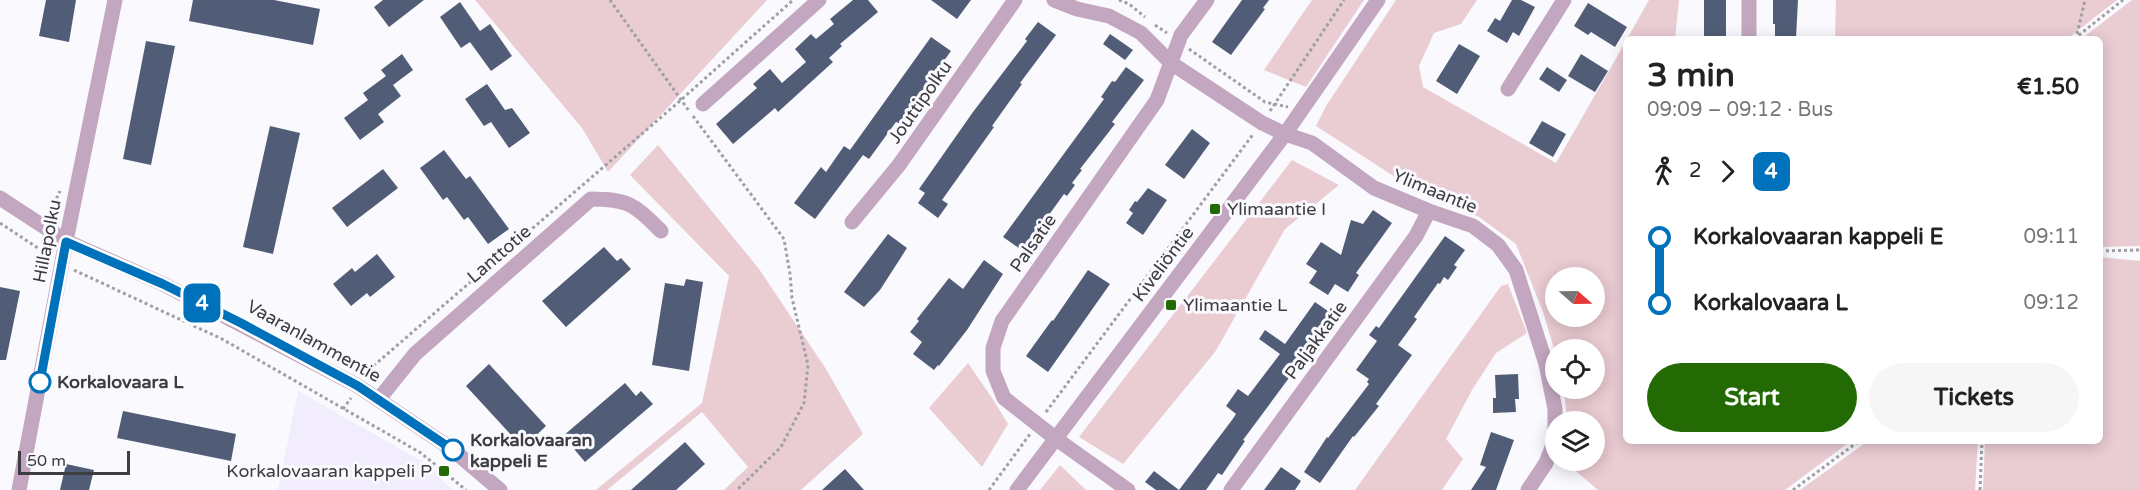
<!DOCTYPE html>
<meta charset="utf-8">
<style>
body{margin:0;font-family:"Varela Round",sans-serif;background:#f6f6f6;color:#222;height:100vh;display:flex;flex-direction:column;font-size:22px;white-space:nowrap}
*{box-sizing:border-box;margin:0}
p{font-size:20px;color:#767676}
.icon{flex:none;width:33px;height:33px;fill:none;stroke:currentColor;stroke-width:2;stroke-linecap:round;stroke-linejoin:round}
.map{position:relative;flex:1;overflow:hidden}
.panel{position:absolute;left:1623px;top:36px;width:480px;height:408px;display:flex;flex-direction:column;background:#fff;border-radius:9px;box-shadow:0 3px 15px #0003}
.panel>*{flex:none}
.badge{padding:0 12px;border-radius:9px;font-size:21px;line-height:39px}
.needle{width:39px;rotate:110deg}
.fabs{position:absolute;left:1545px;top:267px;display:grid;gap:12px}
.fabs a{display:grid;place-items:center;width:60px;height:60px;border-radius:50%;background:#fff;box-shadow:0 3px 15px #0003;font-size:30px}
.scale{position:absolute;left:18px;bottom:15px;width:112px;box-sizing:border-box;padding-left:6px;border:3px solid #3d3c41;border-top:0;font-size:16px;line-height:21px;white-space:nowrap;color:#3d3c41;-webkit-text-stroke:4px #faf9fe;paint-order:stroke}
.map>.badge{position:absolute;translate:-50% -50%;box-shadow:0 0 0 3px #fff}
.legs{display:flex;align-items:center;gap:9px;height:66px;padding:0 24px;font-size:20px}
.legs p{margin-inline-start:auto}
.summary{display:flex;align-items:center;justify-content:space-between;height:102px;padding:0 24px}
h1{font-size:33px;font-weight:700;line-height:45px}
.button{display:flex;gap:12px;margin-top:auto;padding:12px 24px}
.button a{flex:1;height:69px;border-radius:36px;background:#236a04;color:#fff;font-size:24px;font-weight:700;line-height:69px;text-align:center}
.button a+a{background:#f6f6f6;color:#222}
ul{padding:0 24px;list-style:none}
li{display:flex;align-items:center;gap:21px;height:66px;font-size:22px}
li i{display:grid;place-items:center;width:9px;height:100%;margin:0 8px;background:currentColor}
li i::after{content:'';width:15px;height:15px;margin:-8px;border:4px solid;border-radius:50%;background:#fff}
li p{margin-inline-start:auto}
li:first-child i{background:linear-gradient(#0000 50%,currentColor 0)}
li:last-child i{background:linear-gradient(currentColor 50%,#0000 0)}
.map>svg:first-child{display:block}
.built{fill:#f1edfd}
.green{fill:#eaccd3;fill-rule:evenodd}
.building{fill:#515d76}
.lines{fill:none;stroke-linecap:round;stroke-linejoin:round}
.path{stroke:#a09fa4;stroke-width:3;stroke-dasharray:3 3;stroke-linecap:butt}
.minor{stroke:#c3a7c0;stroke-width:15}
.tertiary{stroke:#c3a7c0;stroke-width:15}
.line-1-casing{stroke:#fff;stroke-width:14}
.line-1{stroke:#0072bc;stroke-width:9}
.poi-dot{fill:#236a04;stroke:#faf9fe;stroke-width:2}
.stop-1-dot{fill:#fff;stroke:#0072bc;stroke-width:3}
.labels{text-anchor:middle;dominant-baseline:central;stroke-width:6;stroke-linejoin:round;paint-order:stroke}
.street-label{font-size:18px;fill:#3d3c41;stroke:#faf9fe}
.poi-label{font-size:18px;fill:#3d3c41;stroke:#faf9fe;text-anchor:start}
.stop-label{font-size:18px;font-weight:bold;fill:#3d3c41;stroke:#faf9fe;text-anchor:start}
</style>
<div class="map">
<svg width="2140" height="490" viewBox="0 0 2140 490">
<rect width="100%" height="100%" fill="#faf9fe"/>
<!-- built -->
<path class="built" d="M298 391 427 464 452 490H278Z"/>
<!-- green -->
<path class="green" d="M475 0H767L608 172 582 128Z
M1312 0H1364L1306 87 1264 70Z
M1396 0H1477L1461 24 1434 33 1419 66 1423 87 1556 163 1626 41V441H1851L1785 490H1598L1571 467V461L1594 460V422L1567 421 1564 389 1594 388V350H1556L1555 352 1543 312 1516 244 1479 217 1406 184 1316 126 1326 106ZM1556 278H1594V316H1556Z
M1649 0H1679L1675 39H1627Z
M1836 0H2117L2067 39H1835Z
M2132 0H2140V246L2100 247V39H2081Z
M658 145 759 269 826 369 863 434 801 490H724L748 467 702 412 607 490H596L702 403 729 276 630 175Z
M1292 160 1339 185 1285 229 1215 352 1123 464 1079 437Z
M2100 257 2140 261V490H1983L1985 441H2100Z
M1508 284 1527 333 1496 353 1472 390 1446 439 1463 459 1442 490H1355L1501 286Z
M968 363 994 401 1008 424 982 467 929 408Z
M1868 441H1978L1975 490H1800Z
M1060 465 1086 490H1040Z"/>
<!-- building -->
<path class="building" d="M46 0H76L69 42 39 36Z
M193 0H274L320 9 313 45 189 21Z
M383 0H424L389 27 374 7Z
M853 0H868L878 12 840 44 842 46 829 58 833 62 778 112 775 108 733 144 716 124 757 88 753 84 770 69 782 83 806 62 795 49 811 34 816 39 834 24 830 19Z
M931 0H971L957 19Z
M1242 0H1269L1263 8 1265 9 1231 55 1212 42Z
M1512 0H1521L1535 7 1519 36 1513 32 1507 43 1487 31 1495 18 1500 21Z
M1704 0H1726V39H1704Z
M1773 0H1798L1796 38 1775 36V24H1773Z
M460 2 480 31 490 24 512 56 491 71 470 42 461 48 440 17Z
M1588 3 1627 27 1615 47 1591 32 1588 35 1574 26Z
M1038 22 1056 35 1020 83 1022 84 992 126 994 127 942 200 948 204 938 218 918 203 925 193 919 189 973 112 1027 41 1025 39Z
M1110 34 1133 50 1125 60 1103 44Z
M931 37 951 51 899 123 896 122 869 159 863 155 815 219 794 203 821 167 826 172 844 146 850 150Z
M146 41 175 46 151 165 123 159Z
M1459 44 1480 56 1457 94 1436 81Z
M402 54 413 70 393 85 401 96 378 114 384 122 360 140 344 118 368 100 363 93 386 76 381 70Z
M1581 54 1608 71 1595 92 1568 76Z
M1126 67 1144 80 1112 122 1115 124 1080 169 1082 170 1072 183 1075 185 1067 196 1064 194 1023 251 1003 237 1104 99 1101 97 1112 81 1115 82Z
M1547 67 1567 80 1559 92 1539 79Z
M487 84 505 110 512 108 530 133 509 148 491 122 484 126 465 99Z
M1542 121 1566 134 1553 157 1529 143Z
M270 126 300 133 273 254 243 247Z
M1192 129 1210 143 1184 179 1165 165Z
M444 150 466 179 470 176 509 229 488 244 468 217 464 220 447 197 443 200 420 168Z
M383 169 398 188 347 227 332 208Z
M1148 188 1167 200 1143 235 1126 223 1133 213 1129 210 1135 201 1137 202Z
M1373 210 1392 223 1356 273 1359 275 1348 292 1335 284 1328 295 1309 283 1317 271 1306 264 1321 242 1341 255 1351 220 1363 224Z
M888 234 907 248 880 290 864 307 844 292Z
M1445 236 1465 250 1454 265 1457 267 1448 280 1444 277 1440 284 1438 283 1414 317 1417 319 1398 345 1412 355 1376 404 1379 406 1354 437 1353 436 1320 483 1304 472 1327 437 1328 438 1369 384 1367 382 1369 379 1356 370 1377 341 1369 335 1376 326 1379 328Z
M604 247 617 261 621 258 631 269 566 327 542 301Z
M377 254 395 277 370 297 367 293 351 306 333 284 352 268 355 272Z
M984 260 1003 274 967 330 939 366 938 365 934 370 913 354 922 342 910 332 919 321 917 319 949 278 963 289Z
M1088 270 1110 284 1048 372 1026 356 1052 320 1053 321Z
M686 279 703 282 689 371 652 365 665 283 684 286Z
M0 287 20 291 6 360H0Z
M1315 302 1335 316 1243 440 1245 441 1222 475 1218 473 1206 490H1156L1145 482 1154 471 1179 490 1232 420 1236 414 1226 406 1238 389 1248 396 1280 354 1259 339 1265 330 1285 344Z
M489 364 546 426 523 448 466 386Z
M1518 374 1519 399H1515L1516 412 1493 413V398H1496L1495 375Z
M625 383 636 396 641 391 653 404 585 462 563 436Z
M123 411 236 434 231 461 117 438Z
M1491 432 1514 440 1496 490H1471L1486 467 1480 465Z
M685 442 705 464 676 490H631Z
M66 464 94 470 89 490H60Z
M1281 467 1301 481 1295 490H1264Z
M845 469 864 490H822Z"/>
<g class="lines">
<!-- path -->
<path class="path" d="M610 0 689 111
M1119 0 1129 4 1145 17
M1155 25 1167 33
M2077 34 2085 0
M2074 39 2123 0
M1189 49 1265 102 1288 107
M1270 111 1344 0
M693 116 784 239 790 274 792 298 808 365 804 403 781 447 737 490
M49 215 60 191
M0 223 50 256
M2100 251 2140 250
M74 270 222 339 421 453 466 490
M366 375 371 368 681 100 793 0
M343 409 351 398
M1046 412 1254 133
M989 490 1030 434
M1793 490 1859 441
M1980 490 1982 441"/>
<!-- minor -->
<path class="minor" d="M1054 0 1077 9 1109 16 1141 33 1171 63 1262 123 1285 134 1312 143 1374 188 1429 211 1473 226 1498 245 1516 270 1546 364 1555 409V440L1546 463 1528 490
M1749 39V0
M1508 89 1564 0
M703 104 819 0
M852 222 899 165 1015 0
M66 241 115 0
M379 399 415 354 591 199C630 199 634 205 661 231
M1128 490 1055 438 1004 398 993 371V348L1002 321 1157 100 1181 35 1207 0
M1231 490 1416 236 1429 211"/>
<!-- tertiary -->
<path class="tertiary" d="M0 198 66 241 163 284 358 386 453 450 500 490
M19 490 66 241
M1017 490 1285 134 1378 0"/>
</g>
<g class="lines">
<!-- line-1 casing -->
<g class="line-1-casing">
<path id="line-1" d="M40 382 66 242 163 284 241 323 358 386 453 450"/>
</g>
<!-- line-1 -->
<use href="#line-1" class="line-1"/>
</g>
<!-- markers -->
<g class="poi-dot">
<rect x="1209" y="203" width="12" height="12" rx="3"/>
<rect x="1165" y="299" width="12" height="12" rx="3"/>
<rect x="438" y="465" width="12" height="12" rx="3"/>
</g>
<g class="stop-1-dot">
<circle cx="40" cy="382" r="10"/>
<circle cx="453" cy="450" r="10"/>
</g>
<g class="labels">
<!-- street labels -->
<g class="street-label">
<text transform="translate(920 102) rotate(-55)">Jouttipolku</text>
<text transform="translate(1435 191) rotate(22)">Ylimaantie</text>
<text transform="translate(47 241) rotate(-79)">Hillapolku</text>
<text transform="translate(1033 243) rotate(-55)">Palsatie</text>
<text transform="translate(499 254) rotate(-41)">Lanttotie</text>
<text transform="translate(1163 264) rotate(-53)">Kiveliöntie</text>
<text transform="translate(1316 340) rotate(-54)">Paljakkatie</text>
<text transform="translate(314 341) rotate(29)">Vaaranlammentie</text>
</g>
<!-- poi labels -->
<g class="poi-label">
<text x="1227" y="209">Ylimaantie I</text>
<text x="1183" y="305">Ylimaantie L</text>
<text x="432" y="471" text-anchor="end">Korkalovaaran kappeli P</text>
</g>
<!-- stop labels -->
<g class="stop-label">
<text x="57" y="382">Korkalovaara L</text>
<text x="470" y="440">Korkalovaaran<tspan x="470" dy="21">kappeli E</tspan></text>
</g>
</g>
</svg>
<div class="fabs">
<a><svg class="needle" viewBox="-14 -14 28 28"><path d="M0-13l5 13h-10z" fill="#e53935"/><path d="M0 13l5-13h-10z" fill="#767676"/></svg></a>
<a><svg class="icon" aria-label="locate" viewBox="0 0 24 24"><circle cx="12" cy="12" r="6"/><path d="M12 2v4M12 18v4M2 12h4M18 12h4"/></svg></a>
<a><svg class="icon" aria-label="layers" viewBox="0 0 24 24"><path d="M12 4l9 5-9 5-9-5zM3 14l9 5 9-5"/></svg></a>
</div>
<div class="scale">50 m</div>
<b class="badge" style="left:202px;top:303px;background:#0072bc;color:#fff">4</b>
<section class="panel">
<div class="summary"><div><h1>3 min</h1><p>09:09 – 09:12 · Bus</p></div><b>€1.50</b></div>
<div class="legs"><svg class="icon" aria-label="walk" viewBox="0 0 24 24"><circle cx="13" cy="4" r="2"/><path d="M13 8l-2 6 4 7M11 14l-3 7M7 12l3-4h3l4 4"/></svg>2<svg class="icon" aria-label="forward" viewBox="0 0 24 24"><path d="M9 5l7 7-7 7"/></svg><b class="badge" style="background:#0072bc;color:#fff">4</b></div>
<ul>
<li><i style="color:#0072bc"></i><b>Korkalovaaran kappeli E</b><p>09:11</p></li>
<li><i style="color:#0072bc"></i><b>Korkalovaara L</b><p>09:12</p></li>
</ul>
<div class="button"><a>Start</a><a>Tickets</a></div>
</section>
</div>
